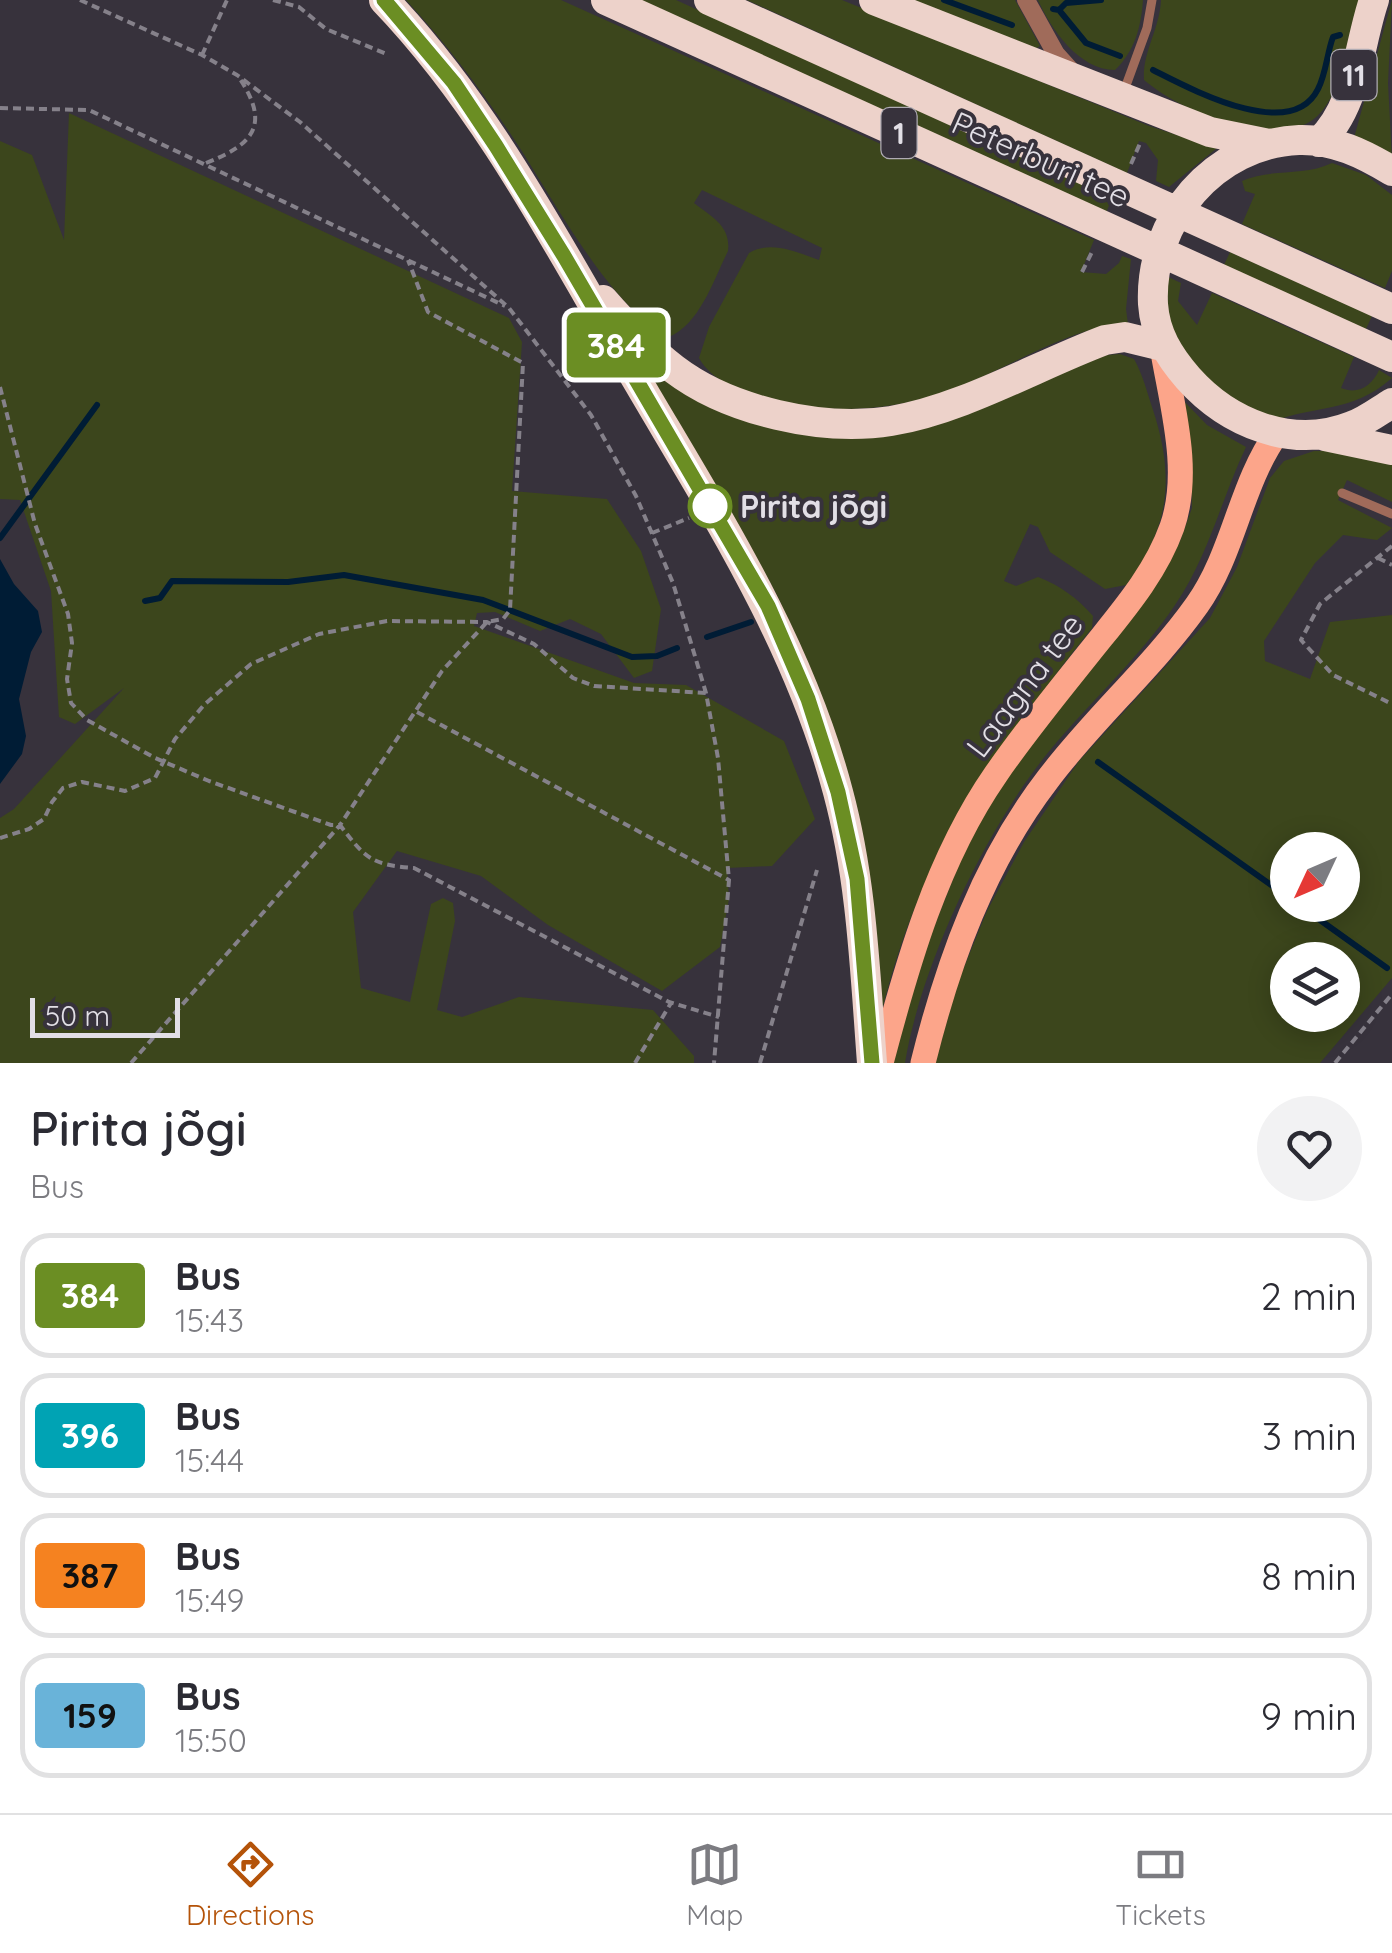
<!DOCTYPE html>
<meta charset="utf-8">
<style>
body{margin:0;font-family:Quicksand,sans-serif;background:#f2f2f3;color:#2b2b33;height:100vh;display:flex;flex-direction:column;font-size:38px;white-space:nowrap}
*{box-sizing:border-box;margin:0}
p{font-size:32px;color:#7c7c81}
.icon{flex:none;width:55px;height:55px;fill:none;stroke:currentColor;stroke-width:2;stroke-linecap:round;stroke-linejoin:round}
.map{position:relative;height:1063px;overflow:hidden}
.sheet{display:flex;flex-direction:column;background:#fff;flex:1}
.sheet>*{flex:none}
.badge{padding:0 20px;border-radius:8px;font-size:35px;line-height:65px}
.needle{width:65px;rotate:226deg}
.controls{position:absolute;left:1270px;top:832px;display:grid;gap:20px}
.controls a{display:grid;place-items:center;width:90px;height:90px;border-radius:50%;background:#fff;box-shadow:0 5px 25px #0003;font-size:50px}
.scale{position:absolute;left:30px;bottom:25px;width:150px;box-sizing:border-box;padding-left:10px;border:5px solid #e2dfe6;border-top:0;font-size:28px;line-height:35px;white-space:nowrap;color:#e2dfe6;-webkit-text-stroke:8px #37323c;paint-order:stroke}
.map>.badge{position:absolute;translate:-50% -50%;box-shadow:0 0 0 5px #fff}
.round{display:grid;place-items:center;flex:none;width:105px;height:105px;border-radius:52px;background:#f2f2f3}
.head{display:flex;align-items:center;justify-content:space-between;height:170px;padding:0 30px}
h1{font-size:48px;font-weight:600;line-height:75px}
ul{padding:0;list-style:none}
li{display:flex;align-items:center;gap:30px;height:125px;margin:0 20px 15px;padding:0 10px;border:5px solid #e1e1e2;border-radius:30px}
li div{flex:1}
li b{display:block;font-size:38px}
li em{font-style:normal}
li .badge{min-width:110px;font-weight:700;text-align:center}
.tabs{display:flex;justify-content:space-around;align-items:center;height:140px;border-top:2px solid #e1e1e2;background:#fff;font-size:28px;color:#7c7c81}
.tabs a{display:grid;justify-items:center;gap:5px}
.tabs .active{color:#b45309}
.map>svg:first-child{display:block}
.green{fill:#3c461c;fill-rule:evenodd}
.water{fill:#001c35}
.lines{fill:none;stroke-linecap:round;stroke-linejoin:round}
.stream{stroke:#001c35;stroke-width:6}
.path{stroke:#85818a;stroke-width:4;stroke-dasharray:8 5;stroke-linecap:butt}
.lane{stroke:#a06b5a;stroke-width:9}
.street{stroke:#a06b5a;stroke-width:18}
.primary{stroke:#fca58a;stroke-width:25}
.highway{stroke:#edd2ca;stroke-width:30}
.line-casing{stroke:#fff;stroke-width:22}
.line{stroke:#6b8e23;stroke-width:15}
.stop-dot{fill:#fff;stroke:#6b8e23;stroke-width:5}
.labels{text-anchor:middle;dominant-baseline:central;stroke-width:8;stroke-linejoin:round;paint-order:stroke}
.shield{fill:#37323c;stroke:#afabb3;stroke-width:2.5}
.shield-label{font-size:30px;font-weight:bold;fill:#e2dfe6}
.street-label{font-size:32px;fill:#e2dfe6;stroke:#37323c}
.stop-label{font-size:32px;font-weight:bold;fill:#e2dfe6;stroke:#37323c;text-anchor:start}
</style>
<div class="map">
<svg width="1392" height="1063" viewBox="0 0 1392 1063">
<rect width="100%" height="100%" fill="#37323c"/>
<!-- green -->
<path class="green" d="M406 0H561L1094 240 1081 272 1106 274 1119 263 1122 256 1131 259 1126 309 1128 324C1116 326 1102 327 1090 330 1039 345 993 376 942 393 885 412 819 415 761 397 736 388 712 381 699 358L709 327 749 253C771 240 796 252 819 260L822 248 702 190 694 203C712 217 731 226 728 251 714 279 700 324 669 337 609 307 552 196 514 139 482 91 446 43 406 0Z
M636 0H676L1112 198 1106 213Z
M747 0H842L1149 126 1217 148 1169 187 1156 181 1158 160 1146 143 1139 141 1127 173Z
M902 0H1015L1040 46 1030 52Z
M1038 0H1143C1141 27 1135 51 1115 70 1079 70 1051 29 1038 0Z
M1161 0H1360C1351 32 1343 86 1322 111 1284 158 1180 111 1144 80 1142 53 1160 28 1161 0Z
M1392 0 1388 83 1392 160 1354 138Z
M69 113 509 318 522 342 512 491 607 499 641 551 661 609 652 671 634 678 601 634 570 619 540 631 495 612 477 613 474 626 634 683 686 685 784 741 815 819 772 866 727 868 729 899 720 947 662 991 548 925 481 876 397 851 353 912 361 988 410 1002 431 904 443 898 453 903 455 921 437 1010 462 1017 519 997 653 1010 694 1056V1063H0V818L14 809 124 688 75 724 59 717 51 591 20 500 0 499V141L32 155 64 240Z
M1332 163 1366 175 1392 195V271L1385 288 1242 224 1255 194 1245 191 1242 181C1271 168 1303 177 1332 163Z
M1230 252 1372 316 1366 329 1224 265Z
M1166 276 1181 283 1178 301 1197 325 1212 293 1354 357 1341 388C1358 395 1372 386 1379 370L1392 378C1349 416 1312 403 1265 425L1200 384 1169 328Z
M628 345 831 435 1097 356 1120 354 1134 359C1143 375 1147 392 1153 410 1175 477 1170 528 1126 585L1105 589 1050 552 1038 527 1030 524 1004 581 1016 586 1038 577C1061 586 1077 598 1093 616L1092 628C992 754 919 856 881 1015L813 675 776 593 730 512Z
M1177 394 1207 425 1246 447C1221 500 1208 557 1175 605 1140 657 1091 701 1051 749 987 826 921 964 905 1063H892L906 997 967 844 998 785 1157 582 1180 541 1192 508 1191 472Z
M1314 451H1342L1392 463V502L1347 480 1338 500 1392 528 1377 540 1343 535 1315 563 1264 641 1265 661 1310 679 1330 622 1392 615V978L1320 1063H935L958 982 987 911 1024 842 1079 761 1210 618 1237 567 1270 478 1284 461ZM1288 850H1342V905H1288ZM1288 960H1342V1015H1288Z"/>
<!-- water -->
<path class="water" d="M0 559 14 584 38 611 42 632 31 652 19 699 26 736 22 754 0 784Z"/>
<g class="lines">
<!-- stream -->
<path class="stream" d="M944 0 1012 25
M1053 9 1059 10 1066 3 1101 0
M1059 10 1086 43 1120 56
M1153 70C1189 88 1291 144 1318 89 1326 74 1327 53 1333 37L1340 35
M0 538 97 405
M145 601 160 598 172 581 288 582 344 575 483 600 632 657 657 656 677 648
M707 637 751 622
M1098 762 1288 897
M1299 905 1387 968"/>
<!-- path -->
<path class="path" d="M80 0 202 55 237 75 300 122 509 308 591 415 636 496 673 583 706 693 718 758 729 880 714 1063
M273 0 299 7 326 29 389 55
M202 55 227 0
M0 108 89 110 505 306
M206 163C252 145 271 126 240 79
M1131 164 1141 141
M1082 272 1093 250
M0 387 35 524 68 614 72 643 67 679 71 703 87 720 155 758 209 781 331 825H340C365 858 371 865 414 868L669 1002 719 1017
M652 533 689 518
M1392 546 1320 604 1301 640 1333 675 1392 704
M1378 558 1392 565
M417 712 729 880
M0 838 29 829 44 819 52 802 63 788 82 782 125 791 155 778 175 739 204 705 251 664 319 634 387 621 487 622 534 644 573 678 594 686 706 693
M131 1063 340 825 442 671 487 622 503 619 510 610 523 363 428 312 408 260
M635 1063 671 1003
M760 1063 817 870
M1335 1063 1392 994"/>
<!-- lane -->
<path class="lane" d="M1124 91 1147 28 1152 0
M1342 493 1392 514"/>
<!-- street -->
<path class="street" d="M1026 0 1056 54 1074 74"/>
<!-- primary -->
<path class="primary" d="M881 1063C907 964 937 859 996 774 1025 732 1057 693 1089 653 1120 614 1155 575 1172 527 1192 470 1171 403 1162 346
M923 1063C948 962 984 862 1048 779 1094 718 1153 667 1197 605 1234 553 1240 485 1277 433"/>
<!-- highway -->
<path class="highway" d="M384 0C485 105 555 240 628 365 708 503 797 636 838 792 862 881 865 972 872 1063
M606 0 1392 357
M709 0 1392 309
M874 0 1210 132 1269 144
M1319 142C1357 107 1358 47 1374 0
M1392 171C1364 154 1334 139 1299 140 1215 143 1149 220 1153 304 1155 334 1169 356 1188 378 1228 423 1292 450 1352 426 1366 421 1379 411 1392 403
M603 300C624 324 648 349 674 369 729 411 822 432 891 421 963 409 1036 366 1105 340L1125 337 1162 346
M1325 436 1392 450"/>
</g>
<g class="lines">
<!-- line casing -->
<g class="line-casing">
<path id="line" d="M384 0 454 83 496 146 564 256 768 606 808 699 838 792 857 879 872 1063"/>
</g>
<!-- line -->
<use href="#line" class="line"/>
</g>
<!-- markers -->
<circle class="stop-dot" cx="710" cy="506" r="20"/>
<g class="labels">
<!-- shield labels -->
<g class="shield">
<rect x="1331.5" y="50" width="45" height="50" rx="8"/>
<rect x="881.5" y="108" width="35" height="50" rx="8"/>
</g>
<g class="shield-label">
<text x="1354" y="75">11</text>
<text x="899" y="133">1</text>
</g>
<!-- street labels -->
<g class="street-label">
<text transform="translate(1041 159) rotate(24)">Peterburi tee</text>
<text transform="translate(1024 685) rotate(-53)">Laagna tee</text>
</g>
<!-- stop labels -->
<g class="stop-label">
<text x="740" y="506">Pirita jõgi</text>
</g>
</g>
</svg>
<div class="controls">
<a><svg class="needle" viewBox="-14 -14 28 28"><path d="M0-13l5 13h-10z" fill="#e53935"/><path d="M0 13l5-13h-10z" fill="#7c7c81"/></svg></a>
<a><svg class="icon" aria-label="layers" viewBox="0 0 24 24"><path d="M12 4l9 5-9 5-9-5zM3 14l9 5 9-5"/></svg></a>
</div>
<div class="scale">50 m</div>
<b class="badge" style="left:616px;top:345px;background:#6b8e23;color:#fff">384</b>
</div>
<section class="sheet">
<div class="head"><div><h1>Pirita jõgi</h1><p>Bus</p></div><a class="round"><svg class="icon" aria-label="heart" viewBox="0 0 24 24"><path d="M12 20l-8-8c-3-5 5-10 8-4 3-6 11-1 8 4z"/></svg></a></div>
<ul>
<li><span class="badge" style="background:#6b8e23;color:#fff">384</span><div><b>Bus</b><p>15:43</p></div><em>2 min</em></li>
<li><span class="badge" style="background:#00a3b4;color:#fff">396</span><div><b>Bus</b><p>15:44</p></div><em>3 min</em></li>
<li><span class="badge" style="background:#f58220;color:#111">387</span><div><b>Bus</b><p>15:49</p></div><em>8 min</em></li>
<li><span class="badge" style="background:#69b3d9;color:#111">159</span><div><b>Bus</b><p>15:50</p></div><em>9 min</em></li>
</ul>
</section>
<nav class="tabs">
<a class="active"><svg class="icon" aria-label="directions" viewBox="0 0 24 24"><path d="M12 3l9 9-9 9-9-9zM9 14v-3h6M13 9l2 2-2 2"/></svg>Directions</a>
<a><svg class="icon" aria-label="map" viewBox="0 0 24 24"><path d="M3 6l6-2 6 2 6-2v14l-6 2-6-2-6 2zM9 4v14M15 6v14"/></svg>Map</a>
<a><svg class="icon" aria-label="tickets" viewBox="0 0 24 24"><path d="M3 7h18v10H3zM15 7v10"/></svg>Tickets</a>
</nav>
